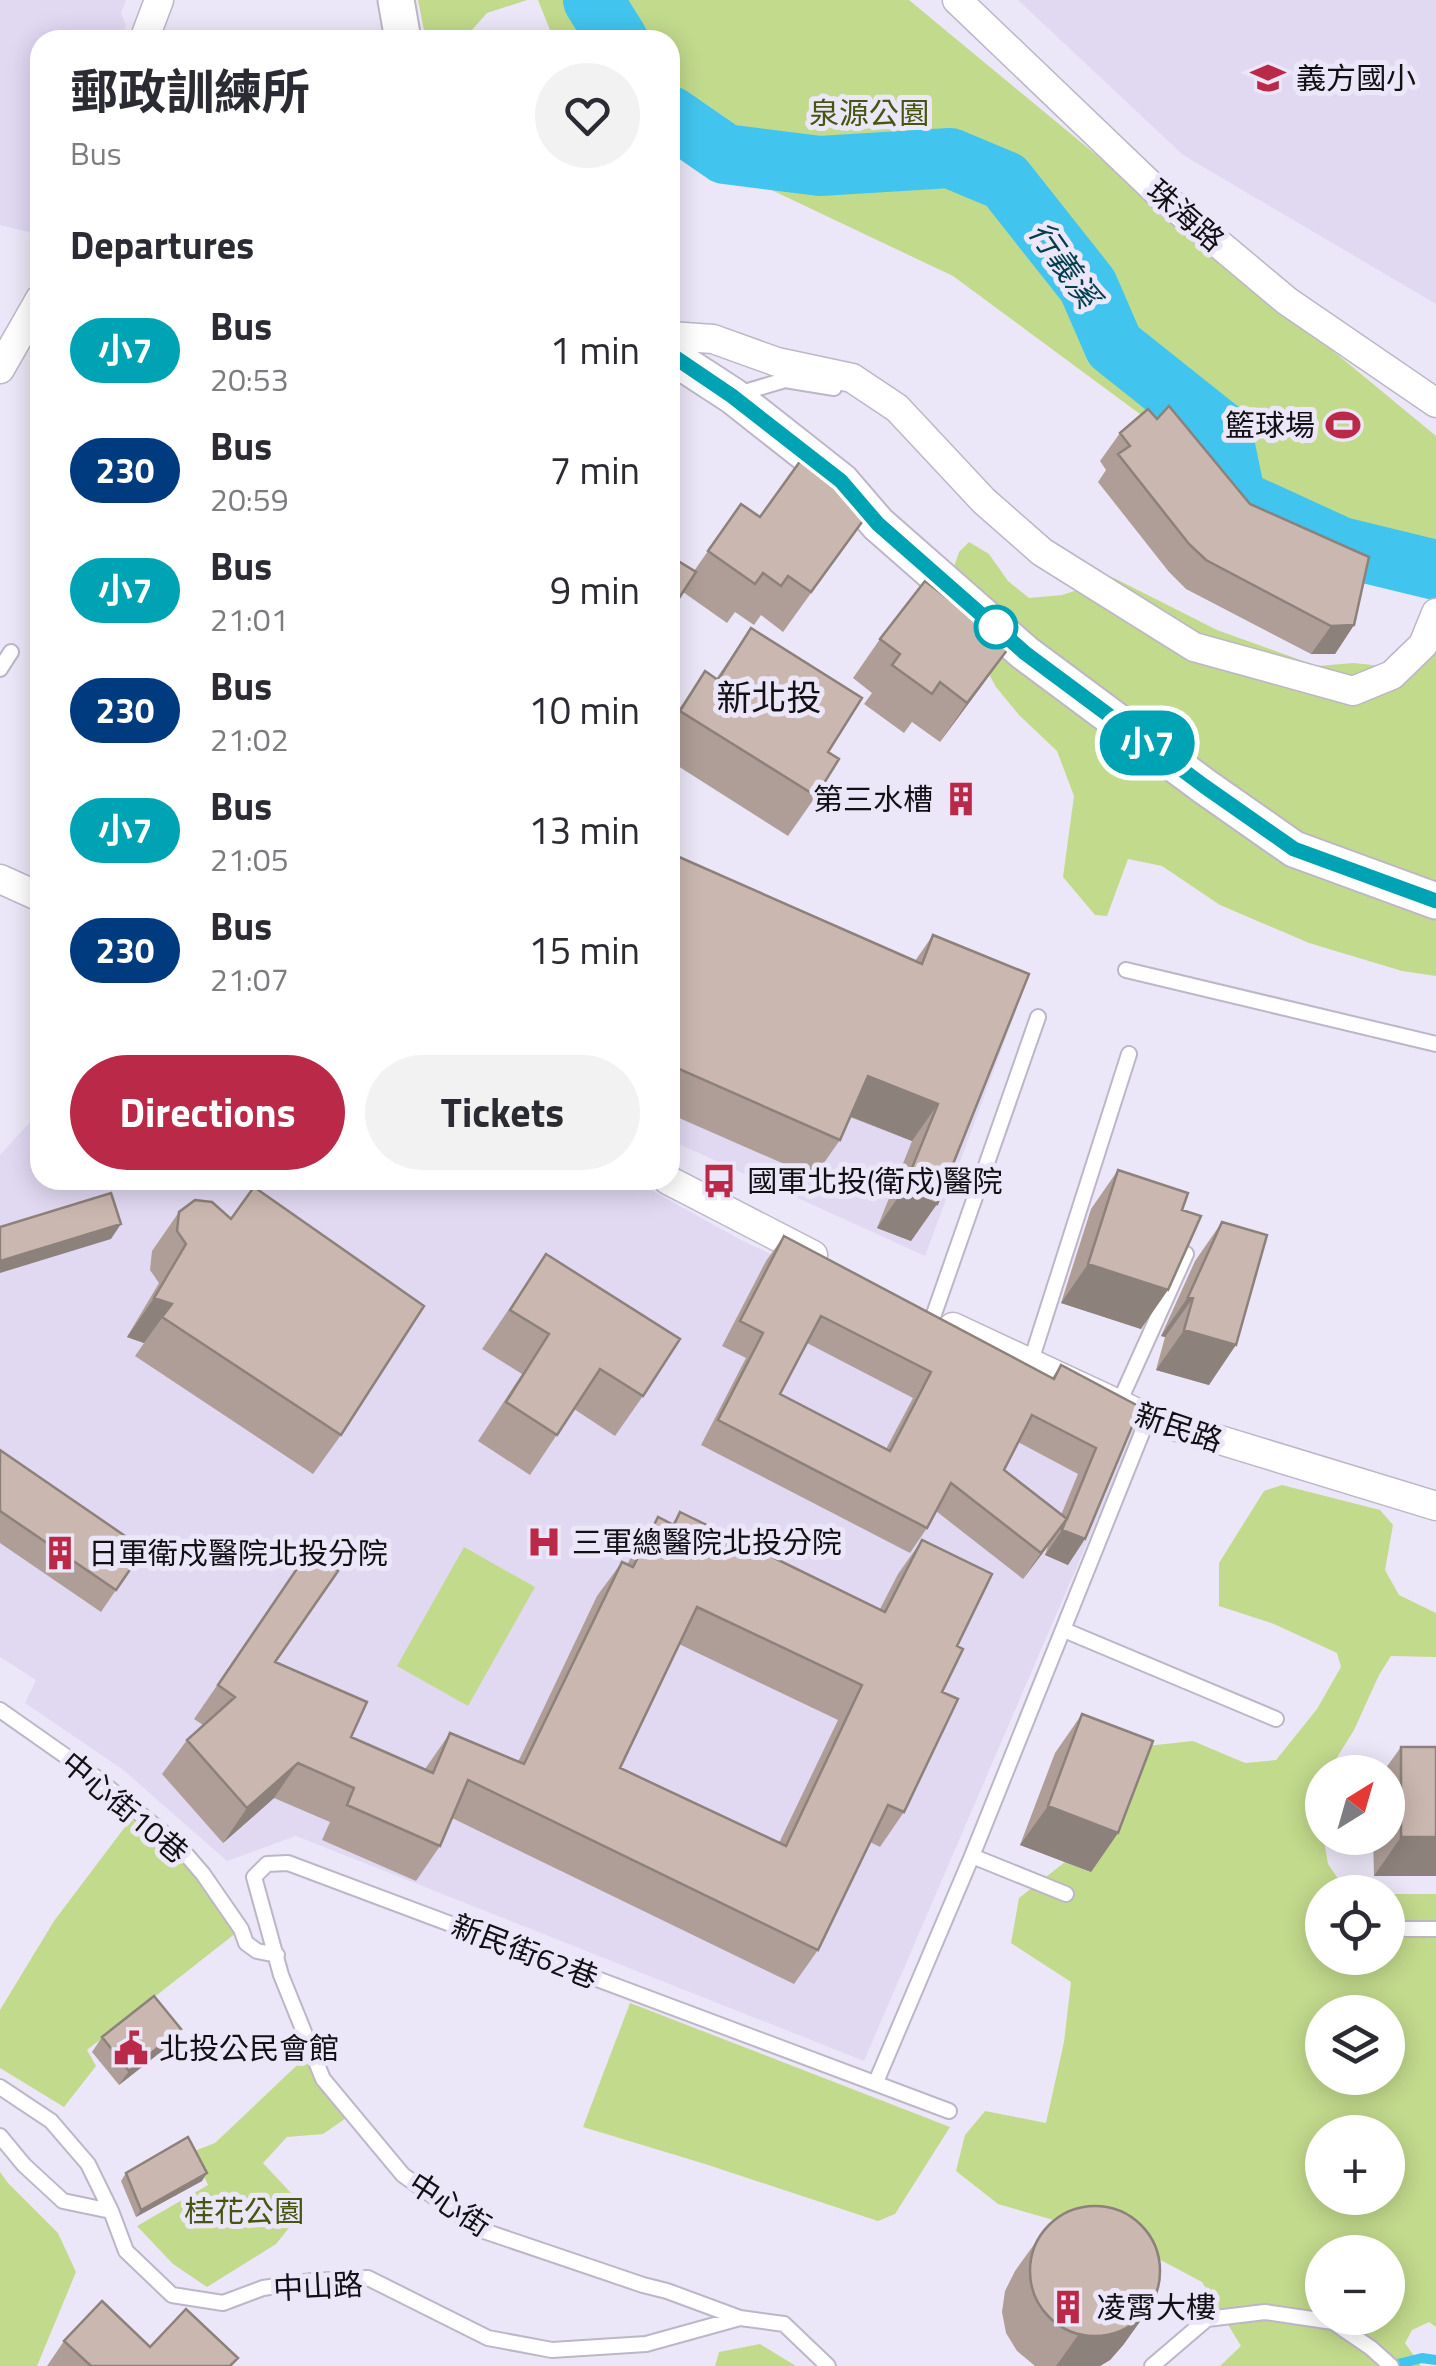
<!DOCTYPE html>
<meta charset="utf-8">
<style>
body{margin:0;font-family:"Titillium Web","Noto Sans TC",sans-serif;background:#f2f2f3;color:#2b2b33;height:100vh;display:flex;flex-direction:column;font-size:38px;white-space:nowrap}
*{box-sizing:border-box;margin:0}
p{font-size:32px;color:#7c7c81}
.icon{flex:none;width:55px;height:55px;fill:none;stroke:currentColor;stroke-width:2;stroke-linecap:round;stroke-linejoin:round}
.map{position:relative;flex:1;overflow:hidden}
.sheet{position:absolute;left:30px;top:30px;width:650px;height:1160px;display:flex;flex-direction:column;background:#fff;border-radius:30px;box-shadow:0 5px 25px #0003}
.sheet>*{flex:none}
.badge{padding:0 20px;border-radius:32px;font-size:35px;line-height:65px}
.needle{width:65px;rotate:37deg}
.buttons{position:absolute;left:1305px;top:1755px;display:grid;gap:20px}
.buttons a{display:grid;place-items:center;width:100px;height:100px;border-radius:50%;background:#fff;box-shadow:0 5px 25px #0003;font-size:50px}
.map>.badge{position:absolute;translate:-50% -50%;box-shadow:0 0 0 5px #fff}
h2{padding:0 40px;font-size:38px;line-height:90px}
.round{display:grid;place-items:center;flex:none;width:105px;height:105px;border-radius:52px;background:#f2f2f3}
.overview{display:flex;align-items:center;justify-content:space-between;height:170px;padding:0 40px}
h1{font-size:48px;font-weight:700;line-height:75px}
.action{display:flex;gap:20px;margin-top:auto;padding:20px 40px}
.action a{flex:1;height:115px;border-radius:60px;background:#ba2947;color:#fff;font-size:40px;font-weight:700;line-height:115px;text-align:center}
.action a+a{background:#f2f2f3;color:#2b2b33}
ul{padding:0;list-style:none}
li{display:flex;align-items:center;gap:30px;height:120px;padding:0 40px}
li div{flex:1}
li b{display:block;font-size:38px}
li em{font-style:normal}
li .badge{min-width:110px;font-weight:700;text-align:center}
.map>svg:first-child{display:block}
.built{fill:#e1d9f2}
.green{fill:#c2da8c;fill-rule:evenodd}
.lines{fill:none;stroke-linecap:round;stroke-linejoin:round}
.stream{stroke:#41c5ee;stroke-width:10}
.river{stroke:#41c5ee;stroke-width:60}
.service-casing{stroke:#bcb6c7;stroke-width:18}
.minor-casing{stroke:#bcb6c7;stroke-width:31}
.tertiary-casing{stroke:#bcb6c7;stroke-width:39}
.service{stroke:#fff;stroke-width:14}
.minor{stroke:#fff;stroke-width:28}
.tertiary{stroke:#fff;stroke-width:35}
.wall{fill:#ae9e97;fill-rule:evenodd}
.shaded-wall{fill:#8d817b}
.building{fill:#cab8b0;stroke:#8d817b;stroke-width:2.5;fill-rule:evenodd}
.line-casing{stroke:#fff;stroke-width:22}
.line{stroke:#00a3b4;stroke-width:15}
.stop-dot{fill:#fff;stroke:#00a3b4;stroke-width:5}
.labels{text-anchor:middle;dominant-baseline:central;stroke-width:10;stroke-linejoin:round;paint-order:stroke}
.poi-label{font-size:30px;fill:#121015;stroke:#ece7f8;text-anchor:start}
.park-label{font-size:30px;fill:#465611;stroke:#ece7f8}
.street-label{font-size:30px;fill:#121015;stroke:#ece7f8}
.water-label{font-size:32px;font-style:italic;fill:#013e4e;stroke:#ece7f8}
.quarter-label{font-size:35px;fill:#121015;stroke:#ece7f8}
</style>
<div class="map">
<svg width="1436" height="2366" viewBox="0 0 1436 2366">
<rect width="100%" height="100%" fill="#ece7f8"/>
<!-- built -->
<path class="built" d="M0 0H126L121 13 126 25 120 40H40V235L0 225Z
M1018 0H1436V304L1183 155Z
M670 867 874 954 1017 1008 925 1256 670 1140Z
M40 1111V1180H633L741 1240 1137 1427 864 2061 296 1836 227 1861 122 1769 25 1703 36 1680 0 1657V1155Z"/>
<!-- green -->
<path class="green" d="M418 0H527L487 13 463 40H426Z
M538 0H909L1436 436V565L1431 588 1261 527 1221 474 953 276 670 142V40H554Z
M969 542 989 554 1008 581 1029 598 1062 595 1114 578 1217 630 1317 666 1354 663 1408 669 1436 650V976L1402 971 1309 943 1220 905 1162 866 1128 859 1107 916 1095 915 1063 877 1074 796 1057 751 1019 715 996 687 976 650 953 570 959 552Z
M1282 1485 1380 1510 1393 1525 1385 1570 1399 1595 1436 1613V1657L1391 1656 1379 1675 1354 1730 1328 1772H1322L1321 1824 1328 1864 1345 1889 1373 1892H1322V1958H1388V1894H1436V2327L1429 2322 1412 2330 1405 2343 1421 2366H1220L1241 2346 1202 2282 1123 2240 998 2204 956 2171 965 2135 985 2111 1046 2123 1064 2042 1071 1982 1011 1943 1019 1898 1065 1862 1090 1872 1137 1747 1193 1741 1245 1763 1276 1760 1317 1709 1341 1667 1337 1653 1274 1624 1219 1606V1563L1264 1491ZM1322 2012H1388V2078H1322ZM1322 2132H1388V2198H1322ZM1322 2252H1388V2318H1322Z
M464 1547 535 1587 468 1706 397 1666Z
M137 1811 178 1845 241 1929 87 2050 96 2066 64 2107 0 2068V2010L54 1921Z
M630 2003 638 2006 950 2127 895 2214 878 2221 705 2164 583 2127Z
M311 2052 352 2114 323 2134 287 2137 263 2163 305 2208 276 2244 207 2287 173 2264 137 2226 208 2185 192 2152 215 2143Z
M0 2172 8 2183 58 2233 76 2272 37 2366H0Z
M760 2344 796 2366H715L719 2352Z"/>
<g class="lines">
<!-- stream -->
<path class="stream" d="M1430 570 1436 559
M1390 2366 1422 2358 1436 2360"/>
<!-- river -->
<path class="river" d="M593 0 618 40
M670 116 725 154 820 166 950 158 1005 181 1088 286 1114 346 1222 432 1236 499 1341 547 1436 570"/>
<!-- service casing -->
<g class="service-casing">
<path id="service" d="M738 394 785 380 834 388
M0 669 11 652
M1126 970 1436 1044
M933 1317 1038 1017
M1030 1364 1129 1054
M1118 1405 1186 1254
M1064 1630 1276 1719
M0 1710 94 1776 178 1845 203 1874 241 1929 246 1943 257 1951 277 1955
M972 1856 1066 1894
M1406 1929H1436
M876 2082 972 1856 1148 1418
M0 2087 51 2121 88 2164 111 2211 126 2251 172 2295 223 2303 263 2288 312 2281 368 2278 488 2338 552 2350 646 2344 740 2318 784 2324 828 2366
M0 2136 24 2165 63 2201 111 2211
M740 2318 667 2291 643 2285 481 2230 403 2175 323 2079 281 1975 254 1877 267 1864 288 1863 949 2111
M1152 2366 1207 2319 1265 2312 1333 2322 1371 2348 1391 2366"/>
</g>
<!-- minor casing -->
<g class="minor-casing">
<path id="minor" d="M957 0 1164 198 1287 301 1436 403
M144 40 159 0
M670 336 713 339 777 362 852 378 897 408 984 501 1042 552 1194 647 1353 691 1392 675 1423 645 1436 613
M0 369 40 299
M0 879 40 897
M668 1180 813 1255
M953 1327 1148 1418 1436 1506"/>
</g>
<!-- tertiary casing -->
<g class="tertiary-casing">
<path id="tertiary" d="M396 0 403 40
M670 355 733 396 841 481 878 524 1025 653 1204 786 1294 849 1436 901"/>
</g>
<!-- service -->
<use href="#service" class="service"/>
<!-- minor -->
<use href="#minor" class="minor"/>
<!-- tertiary -->
<use href="#tertiary" class="tertiary"/>
</g>
<!-- wall -->
<path class="wall" d="M1157 419 1250 504 1354 625 1335 654H1311L1186 589 1169 572 1098 482 1106 470 1100 461 1120 433Z
M741 504 760 517 870 511 783 632 761 615 754 625 735 612 727 623 683 592 694 571Z
M751 628 828 752 816 796 788 836 670 761V722L705 671 716 679Z
M994 632 983 684 940 742 912 722 904 733 864 704 872 693 853 678 880 639Z
M670 853 915 961 933 935 1029 974 937 1204 911 1241 877 1228 912 1141 850 1117 840 1140 814 1177 670 1114Z
M1118 1170 1182 1210 1141 1329 1061 1303 1091 1209Z
M179 1212 341 1435 313 1474 135 1356 144 1343 127 1337 159 1283 150 1270 152 1251Z
M1222 1222 1209 1385 1156 1370 1165 1337 1161 1336 1195 1261Z
M784 1236 1052 1378 1061 1365 1131 1429 1068 1565 1045 1555 1048 1546 1023 1579 936 1511 927 1528 910 1553 701 1445 746 1358 722 1346 766 1261ZM807 1343 913 1398 886 1449 780 1394ZM1018 1442 1078 1474 1061 1515 1004 1470Z
M546 1254 643 1396 615 1436 574 1409 530 1475 478 1441 522 1374 482 1349Z
M0 1450 144 1549 101 1612 0 1543Z
M680 1512 880 1609 898 1574 922 1540 957 1646 904 1812 880 1847 870 1842 818 1950 794 1984 452 1818 440 1846 416 1881 322 1840 330 1822 274 1798 223 1843 162 1774 187 1740 203 1725 194 1719 309 1551 275 1662 351 1737 425 1769 450 1733 518 1762 597 1596 622 1562 627 1565 634 1551 658 1517 672 1524ZM679 1644 838 1720 779 1843 620 1768Z
M1082 1714 1118 1833 1091 1872 1020 1845 1055 1753Z
M1401 1747 1436 1876H1374L1373 1838H1388V1772H1383Z
M102 2037 171 2044 119 2085 92 2052Z
M126 2173 202 2181 136 2217 121 2181Z
M1043 2232 1124 2344 1110 2360 1100 2366H1035L1017 2351 1006 2333 1002 2312 1005 2291 1015 2271Z
M64 2341 150 2347 232 2366H47Z"/>
<!-- shaded-wall -->
<path class="shaded-wall" d="M1354 625 1335 654H1311L1331 626Z
M1011 645 983 684 940 742 967 703Z
M868 1076 938 1104 912 1141 842 1113Z
M903 1190 937 1204 911 1241 877 1228Z
M121 1224 111 1239 0 1273V1261Z
M1088 1264 1168 1290 1141 1329 1061 1303Z
M1188 1297 1193 1298 1165 1337 1161 1336Z
M154 1298 172 1304 144 1343 127 1337Z
M1184 1330 1236 1345 1209 1385 1156 1370Z
M1066 1520 1048 1546 1023 1579 1041 1553Z
M1062 1530 1085 1539 1068 1565 1045 1555Z
M298 1763 274 1798 223 1843 247 1808Z
M1048 1806 1118 1833 1091 1872 1020 1845Z
M1401 1837H1436V1876H1374Z
M181 2029 171 2044 119 2085 129 2071Z
M207 2173 202 2181 136 2217 141 2210Z
M1152 2305 1124 2344 1110 2360 1100 2366H1056L1079 2334Z"/>
<!-- building -->
<path class="building" d="M1169 406 1250 504 1369 557 1354 625 1331 626 1206 560 1189 544 1118 454 1130 446 1120 433 1148 409 1157 419Z
M801 460 870 511 811 592 788 576 781 586 763 573 755 584 708 551 741 504 760 517Z
M670 556 696 572 670 612Z
M925 581 954 603 962 592 1001 621 993 632 1011 645 967 703 940 682 932 694 892 665 900 654 880 639Z
M751 628 862 698 828 752 839 759 816 796 680 711 705 671 718 680Z
M670 853 922 964 933 935 1029 974 937 1204 903 1190 938 1104 868 1076 840 1140 670 1065Z
M1118 1170 1188 1193 1182 1210 1201 1216 1168 1290 1088 1264Z
M254 1187 424 1306 341 1435 162 1317 172 1304 154 1298 186 1244 177 1231 179 1212 195 1200 212 1202 231 1219Z
M111 1193 121 1224 0 1261V1227Z
M1222 1222 1267 1235 1236 1345 1184 1330 1193 1298 1188 1297Z
M784 1236 1054 1379 1061 1365 1142 1408 1131 1429 1085 1539 1062 1530 1066 1520 1041 1553 951 1483 927 1528 718 1420 763 1333 740 1321ZM821 1316 931 1372 890 1451 780 1394ZM1032 1415 1096 1448 1067 1519 1004 1470Z
M546 1254 680 1339 643 1396 600 1369 557 1435 506 1402 549 1334 510 1310Z
M0 1450 144 1549 116 1590 0 1511Z
M680 1512 885 1612 922 1540 992 1574 957 1646 963 1649 942 1692 958 1699 904 1812 888 1805 818 1950 468 1780 440 1846 347 1805 354 1788 298 1763 247 1808 187 1740 235 1697 218 1685 309 1551 338 1571 275 1662 367 1702 351 1737 433 1773 450 1733 524 1764 622 1562 633 1567 658 1517 674 1525ZM697 1607 862 1685 786 1846 620 1768Z
M1082 1714 1153 1741 1118 1833 1048 1806Z
M1401 1747H1436V1837H1401Z
M154 1996 181 2029 129 2071 102 2037Z
M188 2137 207 2173 141 2210 126 2173Z
M1030 2271a65 65 0 1 1 130 0a65 65 0 1 1-130 0Z
M102 2301 150 2347 186 2309 238 2358 230 2366H91L64 2341Z"/>
<g class="lines">
<!-- line casing -->
<g class="line-casing">
<path id="line" d="M670 354 732 396 841 481 878 524 1025 653 1204 786 1294 849 1436 901"/>
</g>
<!-- line -->
<use href="#line" class="line"/>
</g>
<!-- icons -->
<defs>
<g id="school-bare" transform="scale(2.7)"><path d="M0-5L7-2L0 1L-7-2ZM-4 1L0 2.5L4 1V4Q0 6-4 4Z" fill="#ba2947" stroke="#ece7f8" stroke-width="2.5" paint-order="stroke"/></g>
<g id="stadium-bare" transform="scale(2.7)"><path d="M0-5a6.5 5 0 1 0 0 10a6.5 5 0 1 0 0-10ZM-3.5-1.8h7v3.6h-7Z" fill="#ba2947" stroke="#ece7f8" stroke-width="2.5" paint-order="stroke"/></g>
<g id="building-bare" transform="scale(2.7)"><path d="M-4-6H4V6H1V3H-1V6H-4ZM-2.5-4.3h1.7v1.8h-1.7ZM.8-4.3h1.7v1.8H.8ZM-2.5-1h1.7V.8h-1.7ZM.8-1h1.7V.8H.8Z" fill="#ba2947" stroke="#ece7f8" stroke-width="2.5" paint-order="stroke"/></g>
<g id="bus-bare" transform="scale(2.7)"><path d="M-5-6H5V4H4V6H2V4H-2V6H-4V4H-5ZM-3.5-4V0h7V-4ZM-3.5 1.2v1.5H-2V1.2ZM2 1.2v1.5H3.5V1.2Z" fill="#ba2947" stroke="#ece7f8" stroke-width="2.5" paint-order="stroke"/></g>
<g id="hospital-bare" transform="scale(2.7)"><path d="M-5-5h3v3.5h4V-5h3V5h-3V1.5h-4V5h-3Z" fill="#ba2947" stroke="#ece7f8" stroke-width="2.5" paint-order="stroke"/></g>
<g id="civic-bare" transform="scale(2.7)"><path d="M-.6-6.5H3V-4.5H.6V-3L4-1V1h2V6H-6V1h2V-1L-.6-3ZM-1.2 2.5V6h2.4V2.5Z" fill="#ba2947" stroke="#ece7f8" stroke-width="2.5" paint-order="stroke"/></g>
</defs>
<g fill-rule="evenodd">
<use href="#school-bare" x="1268" y="78"/>
<use href="#stadium-bare" x="1343" y="425"/>
<use href="#building-bare" x="961" y="799"/>
<use href="#bus-bare" x="719" y="1181"/>
<use href="#hospital-bare" x="544" y="1542"/>
<use href="#building-bare" x="60" y="1553"/>
<use href="#civic-bare" x="131" y="2048"/>
<use href="#building-bare" x="1068" y="2307"/>
</g>
<!-- markers -->
<circle class="stop-dot" cx="996" cy="627" r="20"/>
<g class="labels">
<!-- poi labels -->
<g class="poi-label">
<text x="1296" y="78">義方國小</text>
<text x="1315" y="425" text-anchor="end">籃球場</text>
<text x="933" y="799" text-anchor="end">第三水槽</text>
<text x="747" y="1181">國軍北投(衛戍)醫院</text>
<text x="572" y="1542">三軍總醫院北投分院</text>
<text x="88" y="1553">日軍衛戍醫院北投分院</text>
<text x="159" y="2048">北投公民會館</text>
<text x="1096" y="2307">凌霄大樓</text>
</g>
<!-- park labels -->
<g class="park-label">
<text x="869" y="113">泉源公園</text>
<text x="244" y="2211">桂花公園</text>
</g>
<!-- street labels -->
<g class="street-label">
<text transform="translate(1186 215) rotate(41)">珠海路</text>
<text transform="translate(1179 1427) rotate(19)">新民路</text>
<text transform="translate(125 1807) rotate(40)">中心街10巷</text>
<text transform="translate(525 1951) rotate(21)">新民街62巷</text>
<text transform="translate(450 2204) rotate(33)">中心街</text>
<text transform="translate(318 2286) rotate(-3)">中山路</text>
</g>
<!-- water labels -->
<g class="water-label">
<text transform="translate(1065 264) rotate(55)">行義溪</text>
</g>
<!-- quarter labels -->
<g class="quarter-label">
<text x="769" y="697">新北投</text>
</g>
</g>
</svg>
<div class="buttons">
<a><svg class="needle" viewBox="-14 -14 28 28"><path d="M0-13l5 13h-10z" fill="#e53935"/><path d="M0 13l5-13h-10z" fill="#7c7c81"/></svg></a>
<a><svg class="icon" aria-label="locate" viewBox="0 0 24 24"><circle cx="12" cy="12" r="6"/><path d="M12 2v4M12 18v4M2 12h4M18 12h4"/></svg></a>
<a><svg class="icon" aria-label="layers" viewBox="0 0 24 24"><path d="M12 4l9 5-9 5-9-5zM3 14l9 5 9-5"/></svg></a>
<a>+</a>
<a>−</a>
</div>
<b class="badge" style="left:1147px;top:743px;background:#00a3b4;color:#fff">小7</b>
<section class="sheet">
<div class="overview"><div><h1>郵政訓練所</h1><p>Bus</p></div><a class="round"><svg class="icon" aria-label="heart" viewBox="0 0 24 24"><path d="M12 20l-8-8c-3-5 5-10 8-4 3-6 11-1 8 4z"/></svg></a></div>
<h2>Departures</h2>
<ul>
<li><span class="badge" style="background:#00a3b4;color:#fff">小7</span><div><b>Bus</b><p>20:53</p></div><em>1 min</em></li>
<li><span class="badge" style="background:#003b80;color:#fff">230</span><div><b>Bus</b><p>20:59</p></div><em>7 min</em></li>
<li><span class="badge" style="background:#00a3b4;color:#fff">小7</span><div><b>Bus</b><p>21:01</p></div><em>9 min</em></li>
<li><span class="badge" style="background:#003b80;color:#fff">230</span><div><b>Bus</b><p>21:02</p></div><em>10 min</em></li>
<li><span class="badge" style="background:#00a3b4;color:#fff">小7</span><div><b>Bus</b><p>21:05</p></div><em>13 min</em></li>
<li><span class="badge" style="background:#003b80;color:#fff">230</span><div><b>Bus</b><p>21:07</p></div><em>15 min</em></li>
</ul>
<div class="action"><a>Directions</a><a>Tickets</a></div>
</section>
</div>
